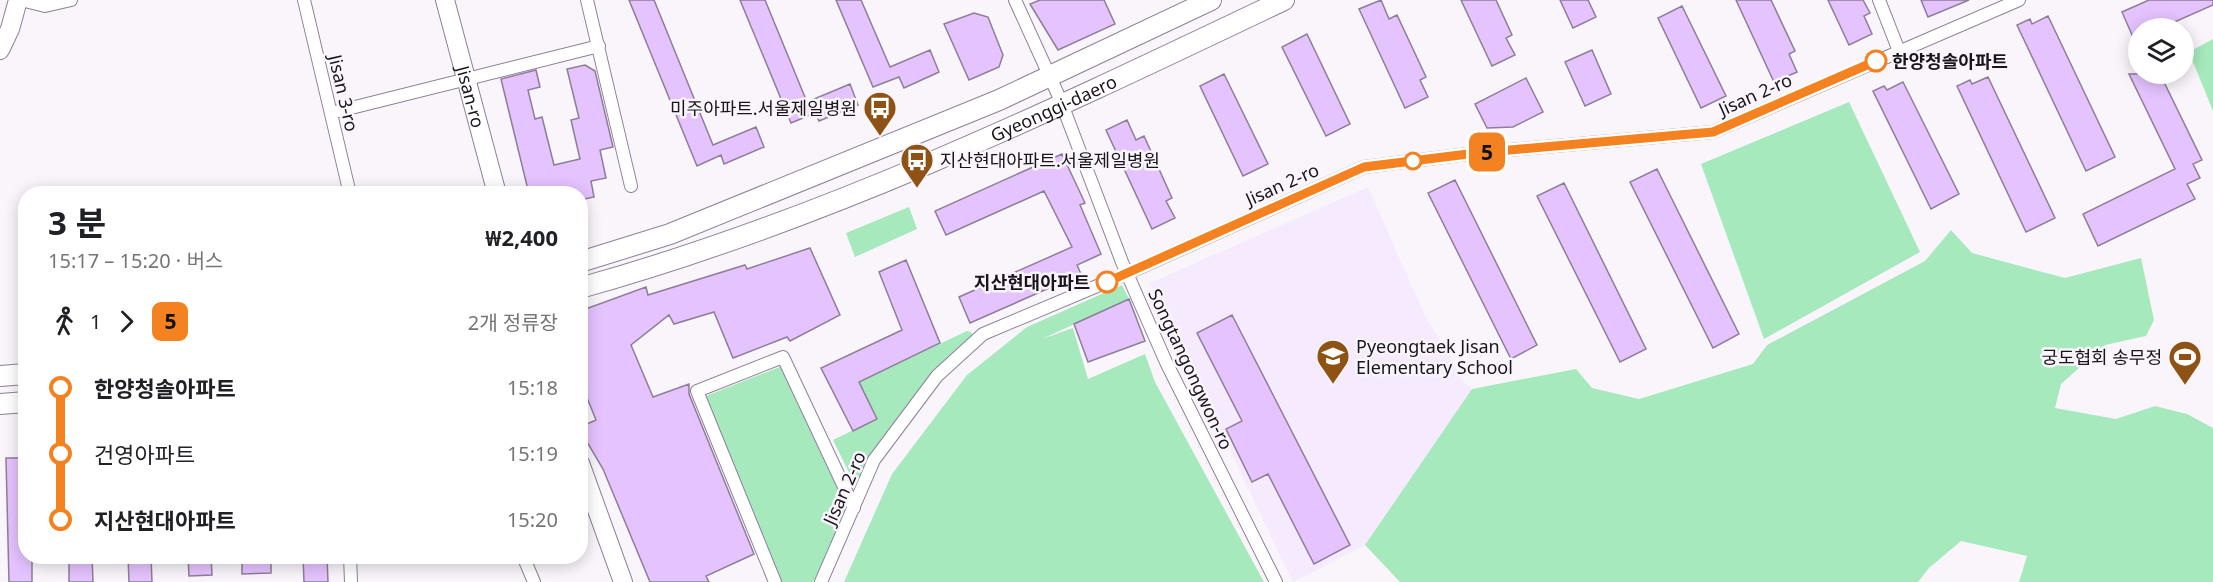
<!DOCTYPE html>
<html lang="ko">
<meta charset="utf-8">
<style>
body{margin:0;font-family:"Noto Sans","Noto Sans KR",sans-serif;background:#f2f2f2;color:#202124;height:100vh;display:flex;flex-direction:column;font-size:22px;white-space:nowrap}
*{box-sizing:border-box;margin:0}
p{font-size:20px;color:#757577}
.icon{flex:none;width:33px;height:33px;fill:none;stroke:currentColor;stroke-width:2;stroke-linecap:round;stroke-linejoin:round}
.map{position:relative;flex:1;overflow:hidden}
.panel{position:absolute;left:18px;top:186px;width:570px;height:378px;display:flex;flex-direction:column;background:#fff;border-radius:24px;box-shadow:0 3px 15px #0003}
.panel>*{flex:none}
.badge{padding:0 12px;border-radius:9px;font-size:21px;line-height:39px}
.tools{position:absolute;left:2128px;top:18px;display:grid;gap:12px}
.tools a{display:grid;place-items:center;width:66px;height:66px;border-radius:50%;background:#fff;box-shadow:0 3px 15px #0003;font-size:30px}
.map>.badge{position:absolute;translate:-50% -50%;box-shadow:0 0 0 3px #fff}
.legs{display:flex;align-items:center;gap:9px;height:66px;padding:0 30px;font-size:20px}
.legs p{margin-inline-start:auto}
.headline{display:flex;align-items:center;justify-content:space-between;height:102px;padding:0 30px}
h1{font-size:33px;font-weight:700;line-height:45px}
ul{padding:0 30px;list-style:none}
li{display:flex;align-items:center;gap:21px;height:66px;font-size:22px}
li i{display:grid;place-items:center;width:9px;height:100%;margin:0 8px;background:currentColor}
li i::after{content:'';width:15px;height:15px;margin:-8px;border:4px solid;border-radius:50%;background:#fff}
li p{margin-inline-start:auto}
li:first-child i{background:linear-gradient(#0000 50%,currentColor 0)}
li:last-child i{background:linear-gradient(currentColor 50%,#0000 0)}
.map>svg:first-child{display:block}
.built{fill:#f5eafe}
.green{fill:#a6e9bd}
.building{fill:#e5c3fe;stroke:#8d7e98;stroke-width:1.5}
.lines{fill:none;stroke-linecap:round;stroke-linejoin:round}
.street-casing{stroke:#8e8099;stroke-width:14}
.secondary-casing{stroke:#8e8099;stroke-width:20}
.primary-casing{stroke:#8e8099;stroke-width:22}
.street{stroke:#fff;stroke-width:12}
.secondary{stroke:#fff;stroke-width:18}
.primary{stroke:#fff;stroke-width:20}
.line-1-casing{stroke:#fff;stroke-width:14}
.line-1{stroke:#f58220;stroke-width:9}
.stop-1-dot{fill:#fff;stroke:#f58220;stroke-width:3}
.labels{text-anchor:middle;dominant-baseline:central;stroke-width:5;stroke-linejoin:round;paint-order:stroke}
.stop-label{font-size:18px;font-weight:bold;fill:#19141d;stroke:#f9f5fb;text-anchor:start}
.street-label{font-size:18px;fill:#19141d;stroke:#f9f5fb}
.poi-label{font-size:18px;fill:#19141d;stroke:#f9f5fb;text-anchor:end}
</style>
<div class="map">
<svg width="2213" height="582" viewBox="0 0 2213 582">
<rect width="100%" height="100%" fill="#f9f5fb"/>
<!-- built -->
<path class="built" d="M1368 187 1424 314 1463 381 1472 389 1365 545 1293 582 1150 283Z"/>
<!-- green -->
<path class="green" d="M2213 39V111L2189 52Z
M1849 102 1920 252 1764 339 1701 164Z
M909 207 917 229 855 257 846 233Z
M1951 230 1972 253 2065 278 2141 258 2154 320 2146 336 2105 345 2061 384 2055 408 2116 419 2155 406 2187 414 2213 428V582H2019L2027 556 1961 541 1929 568 1918 582H1400L1365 545 1472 389 1576 369 1592 388 1639 399 1753 364 1767 345 1925 261Z
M1122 285 1129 299 1042 339 1073 328 1088 379 1145 354 1155 382 1264 582H844L892 474 967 375 1027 327Z
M967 331 972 333V339L924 386 859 493 833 440 876 419 859 382Z
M782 366 849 513 813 582H780L706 396Z"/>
<!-- building -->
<path class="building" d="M629 0H654L713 145 756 127 764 147 724 164 721 155 697 166Z
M740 0H765L807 102 850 84 858 105 819 121 815 113 791 123Z
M836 0H861L890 67 930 50 939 72 904 88 899 77 873 87Z
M1040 0H1104L1115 24 1058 50 1030 4Z
M1381 0 1389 19 1397 15 1426 77 1420 80 1428 97 1405 108 1359 9Z
M1461 0H1496L1512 35 1506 38 1515 55 1492 66Z
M1560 0H1588L1596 17 1573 28Z
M1736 0H1771L1795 51 1789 54 1797 72 1774 82Z
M1828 0H1863L1870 13 1864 16 1872 34 1849 45Z
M1921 0H1969L1928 17Z
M2149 0H2213V5L2161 28H2139V51L2122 12Z
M1682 6 1726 96 1701 108 1658 18Z
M974 13 988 17 1003 55 999 67 969 80 944 24Z
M2048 16 2115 157 2086 171 2017 25 2030 19 2032 24Z
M1307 34 1350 124 1326 136 1282 47Z
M1592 50 1611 94 1585 106 1565 62Z
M585 65 595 71 613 147 600 150 606 178 591 181 594 197 580 200V194H529L501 79 536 70 540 87 528 90 535 119 542 117 554 165 580 159 571 120 579 118 567 69Z
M1224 74 1268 164 1243 176 1200 86Z
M2129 74H2160L2202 160 2193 164 2200 178 2187 184 2195 199 2098 246 2083 214 2175 169Z
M1988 77 2055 218 2026 232 1957 86 1970 80 1972 84Z
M1526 78 1543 112 1513 127 1487 128 1475 104Z
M1903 82 1959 194 1931 209 1873 91 1884 86 1887 90Z
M1127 120 1136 140 1144 136 1172 198 1166 201 1175 218 1152 229 1106 130Z
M1062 154 1085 203 1080 205 1101 254 1077 265 1081 274 970 323 959 297 1072 247 1044 191 946 235 935 211Z
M1657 169 1739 334 1713 348 1630 182Z
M1455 180 1537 345 1511 359 1428 193Z
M1564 183 1646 349 1620 362 1537 196Z
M810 248 840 315 790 341 787 337 733 358 714 312 674 324 669 315 631 345 653 397 689 384V394L754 554 706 576 709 582H650L603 469 580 430V427L596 420 580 380V311L646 287 648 295 745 265 747 269Z
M906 260 940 343 859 382 877 419 853 431 821 368 902 330 879 272Z
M1129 299 1145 341 1088 362 1074 324Z
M1232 315 1350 545 1314 564 1268 474 1252 482 1226 429 1242 421 1197 333Z
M6 458H26V556H32V582H9Z
M69 556H92L93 582H69Z
M128 556H151L152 582H129Z
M188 556H211L212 575 189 576Z
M242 556H271V573L242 574Z
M303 556H327L328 582H304Z"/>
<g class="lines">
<!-- street casing -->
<g class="street-casing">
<path id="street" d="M21 0 45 6 71 0
M304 0 350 194
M587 0 631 186
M1015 0 1060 99 1122 262 1166 362 1276 582
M1879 0 1899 51
M331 113 599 46
M350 556 351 582
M523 556 534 582
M775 582 697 391 783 357 854 508
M821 582 874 460 937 376 983 334 1128 273 1364 167 1476 153 1713 132 2019 0"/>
</g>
<!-- secondary casing -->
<g class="secondary-casing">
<g id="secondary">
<path id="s1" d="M445 0 497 194"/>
<path d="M0 50 10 29 18 0"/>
<path d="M580 463 623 582"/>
</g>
</g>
<!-- primary casing -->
<g class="primary-casing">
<g id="primary">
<path d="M580 262 670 234 999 100 1211 0"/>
<path id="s2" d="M580 288C825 220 1055 109 1284 0"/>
<path d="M0 376 26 374"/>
<path d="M0 404 26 402"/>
</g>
</g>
<!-- street -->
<use href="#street" class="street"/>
<!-- secondary -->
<use href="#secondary" class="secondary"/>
<!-- primary -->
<use href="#primary" class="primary"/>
</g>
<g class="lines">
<!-- line-1 casing -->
<g class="line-1-casing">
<path id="line-1" d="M1107 282 1364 167 1476 153 1713 132 1876 61"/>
</g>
<!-- line-1 -->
<use href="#line-1" class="line-1"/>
</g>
<!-- icons -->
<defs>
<g id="bus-pin" transform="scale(1.725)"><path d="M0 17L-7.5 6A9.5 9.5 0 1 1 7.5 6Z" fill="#8f5215" stroke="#f9f5fb"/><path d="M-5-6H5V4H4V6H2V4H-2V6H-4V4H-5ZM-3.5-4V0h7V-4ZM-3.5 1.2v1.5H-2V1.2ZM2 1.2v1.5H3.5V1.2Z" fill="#fff"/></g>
<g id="school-pin" transform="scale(1.725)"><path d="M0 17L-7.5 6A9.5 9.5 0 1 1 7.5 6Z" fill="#8f5215" stroke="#f9f5fb"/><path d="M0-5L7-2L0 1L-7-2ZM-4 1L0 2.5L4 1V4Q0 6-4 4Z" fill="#fff"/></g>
<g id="stadium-pin" transform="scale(1.725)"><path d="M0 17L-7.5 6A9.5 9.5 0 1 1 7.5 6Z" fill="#8f5215" stroke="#f9f5fb"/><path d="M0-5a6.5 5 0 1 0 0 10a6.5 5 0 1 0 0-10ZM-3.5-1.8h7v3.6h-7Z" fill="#fff"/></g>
</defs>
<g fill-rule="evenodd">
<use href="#bus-pin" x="880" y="108"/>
<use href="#bus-pin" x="917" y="160"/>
<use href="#school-pin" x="1333" y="356"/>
<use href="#stadium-pin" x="2185" y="357"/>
</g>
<!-- markers -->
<g class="stop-1-dot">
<circle cx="1876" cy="61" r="10"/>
<circle cx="1413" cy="161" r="8"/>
<circle cx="1107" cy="282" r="10"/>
</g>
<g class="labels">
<!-- stop labels -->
<g class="stop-label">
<text x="1892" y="61">한양청솔아파트</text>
<text x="1090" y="282" text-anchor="end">지산현대아파트</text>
</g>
<!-- street labels -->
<g class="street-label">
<text transform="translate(344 93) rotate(77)">Jisan 3-ro</text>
<text transform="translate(1755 94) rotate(-24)">Jisan 2-ro</text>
<text stroke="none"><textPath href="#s1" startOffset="100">Jisan-ro</textPath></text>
<text stroke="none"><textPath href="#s2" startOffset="507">Gyeonggi-daero</textPath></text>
<text transform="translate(1282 184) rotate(-24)">Jisan 2-ro</text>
<text transform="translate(1191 369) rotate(65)">Songtangongwon-ro</text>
<text transform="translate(844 488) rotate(-66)">Jisan 2-ro</text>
</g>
<!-- poi labels -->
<g class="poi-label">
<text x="857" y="108">미주아파트.서울제일병원</text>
<text x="940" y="160" text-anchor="start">지산현대아파트.서울제일병원</text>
<text x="1356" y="346" text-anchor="start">Pyeongtaek Jisan<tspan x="1356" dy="21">Elementary School</tspan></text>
<text x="2162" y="357">궁도협회 송무정</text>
</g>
</g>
</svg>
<div class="tools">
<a><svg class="icon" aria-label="layers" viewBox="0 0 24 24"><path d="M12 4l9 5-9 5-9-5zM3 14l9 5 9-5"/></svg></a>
</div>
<b class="badge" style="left:1487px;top:152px;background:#f58220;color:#111">5</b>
<section class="panel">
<div class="headline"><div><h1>3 분</h1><p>15:17 – 15:20 · 버스</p></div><b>₩2,400</b></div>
<div class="legs"><svg class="icon" aria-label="walk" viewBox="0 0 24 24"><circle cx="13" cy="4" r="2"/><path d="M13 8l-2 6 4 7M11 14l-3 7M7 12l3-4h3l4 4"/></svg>1<svg class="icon" aria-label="forward" viewBox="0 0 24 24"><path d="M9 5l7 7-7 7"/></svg><b class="badge" style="background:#f58220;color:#111">5</b><p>2개 정류장</p></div>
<ul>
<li><i style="color:#f58220"></i><b>한양청솔아파트</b><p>15:18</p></li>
<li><i style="color:#f58220"></i><span>건영아파트</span><p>15:19</p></li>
<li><i style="color:#f58220"></i><b>지산현대아파트</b><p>15:20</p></li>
</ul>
</section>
</div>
